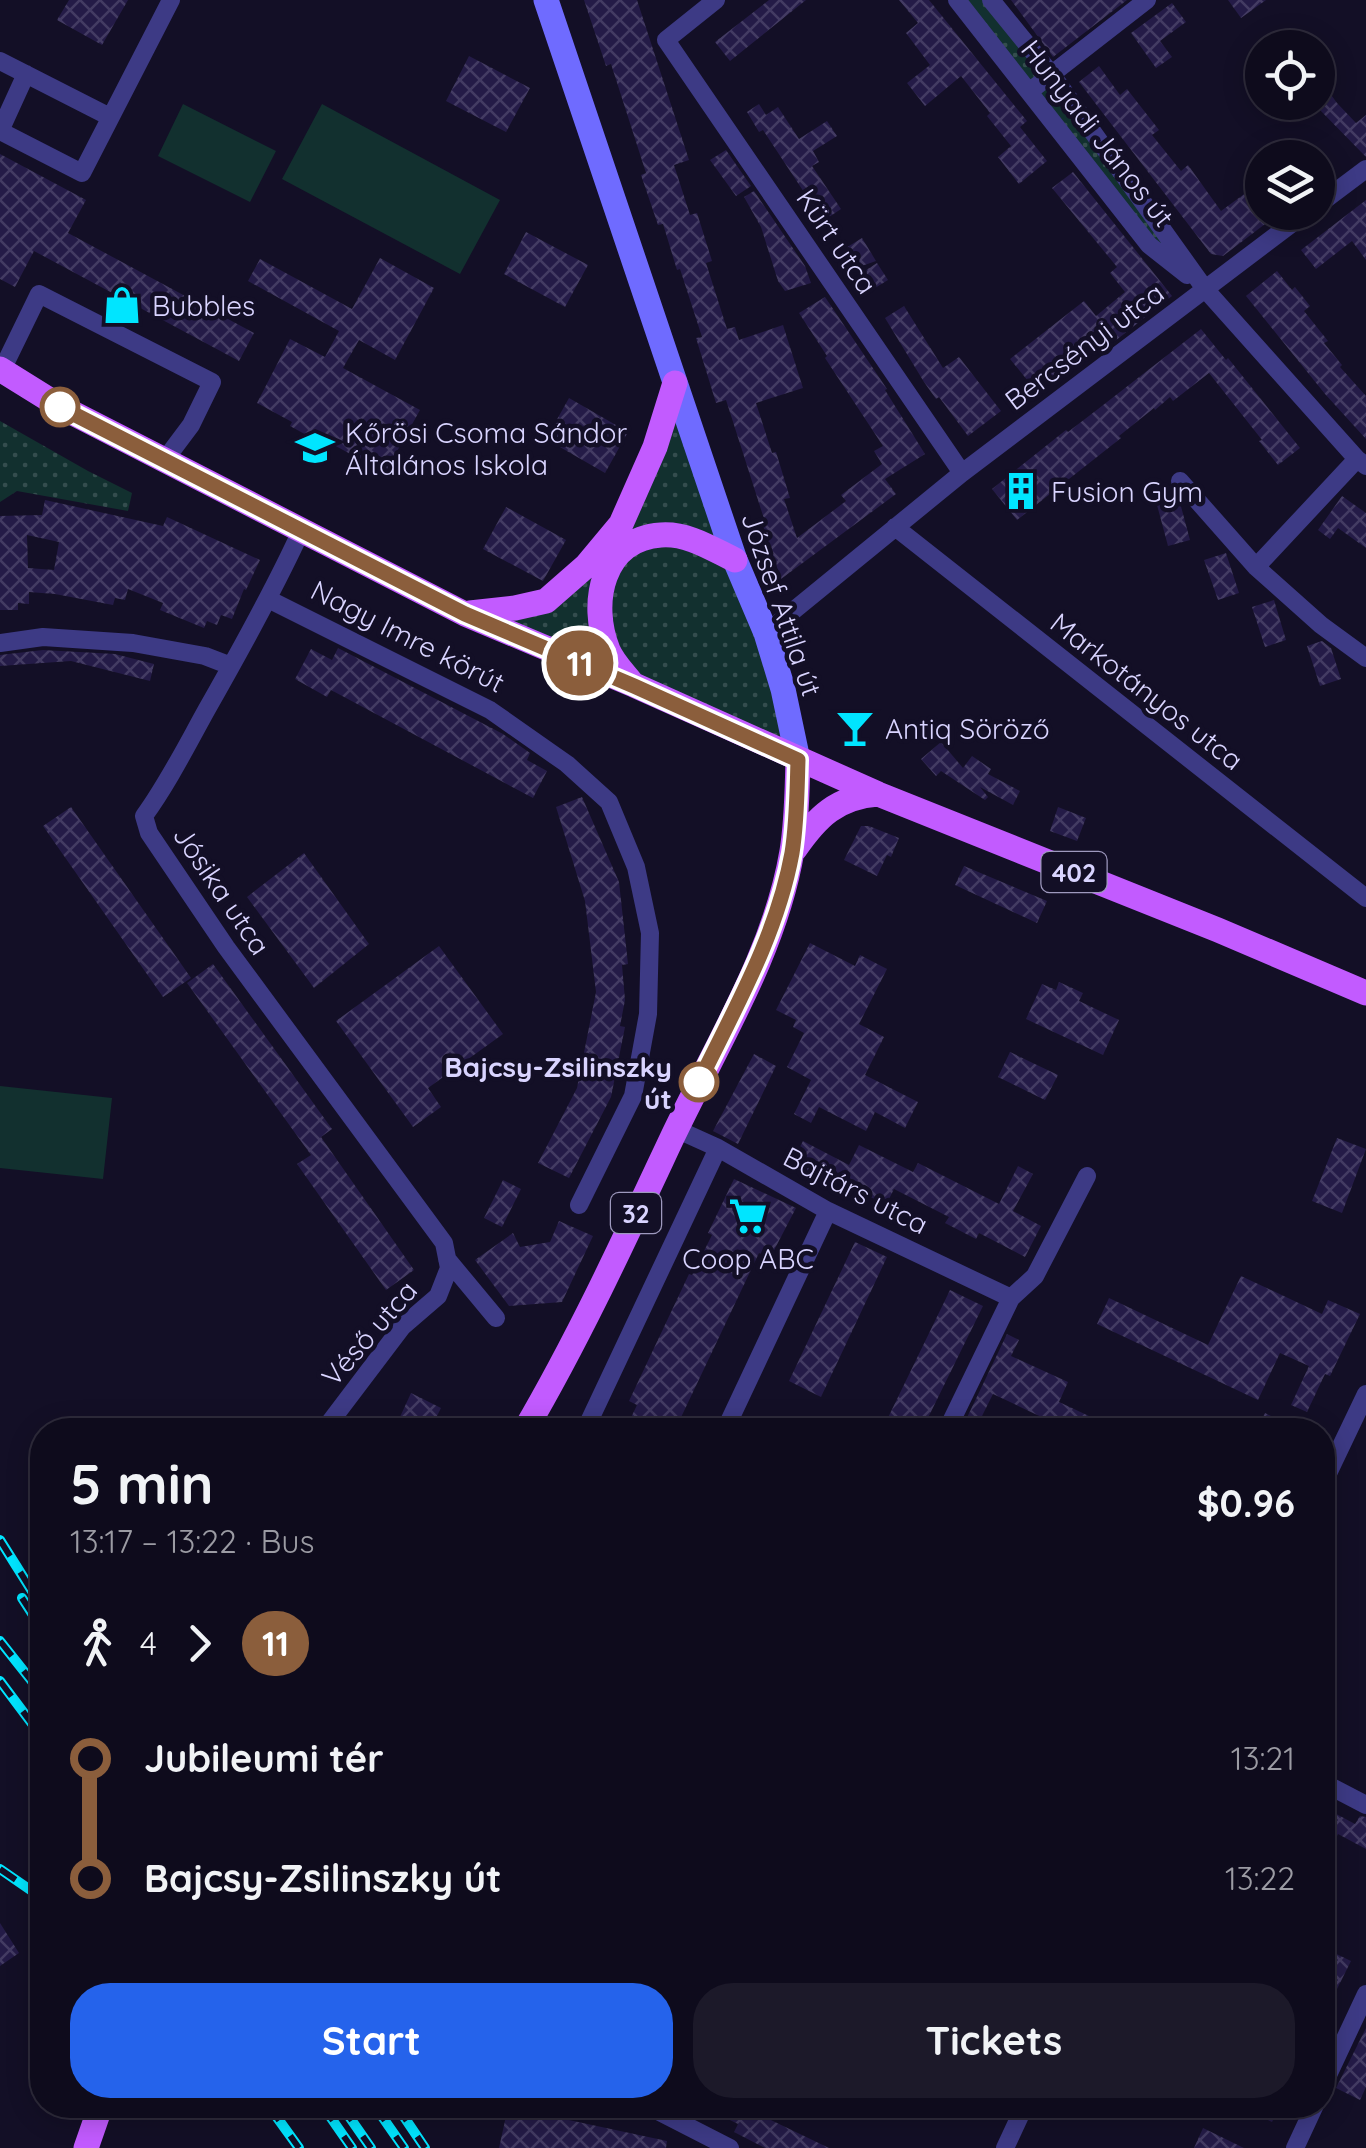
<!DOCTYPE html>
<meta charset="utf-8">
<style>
body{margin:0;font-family:Quicksand,sans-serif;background:#1c1929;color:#f1f3f6;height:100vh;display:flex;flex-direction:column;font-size:38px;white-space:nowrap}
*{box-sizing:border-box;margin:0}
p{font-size:32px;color:#9b9ba3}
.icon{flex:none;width:55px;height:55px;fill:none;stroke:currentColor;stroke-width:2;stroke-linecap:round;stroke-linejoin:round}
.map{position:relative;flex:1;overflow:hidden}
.details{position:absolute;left:30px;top:1418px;width:1305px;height:700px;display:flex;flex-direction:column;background:#0e0b1c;border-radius:40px;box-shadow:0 5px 25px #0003,0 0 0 2px #2e2b3b}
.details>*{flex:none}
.badge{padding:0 20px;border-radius:32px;font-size:35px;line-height:65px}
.controls{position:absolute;left:1245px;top:30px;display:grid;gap:20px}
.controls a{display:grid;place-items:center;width:90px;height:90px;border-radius:50%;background:#0e0b1c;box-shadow:0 5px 25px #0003,0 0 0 2px #2e2b3b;font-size:50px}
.map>.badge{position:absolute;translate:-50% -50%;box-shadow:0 0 0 5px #fff}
.legs{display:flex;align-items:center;gap:15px;height:110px;padding:0 40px;font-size:32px}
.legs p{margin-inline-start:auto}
.summary{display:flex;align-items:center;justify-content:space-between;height:170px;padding:0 40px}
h1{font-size:55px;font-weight:700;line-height:75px}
.cta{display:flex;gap:20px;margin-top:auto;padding:20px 40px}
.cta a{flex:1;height:115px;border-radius:40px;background:#2563eb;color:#fff;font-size:40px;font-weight:700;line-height:115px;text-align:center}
.cta a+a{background:#1c1929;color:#f1f3f6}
ul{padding:0 40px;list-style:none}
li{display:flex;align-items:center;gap:35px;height:120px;font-size:38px}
li i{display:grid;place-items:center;width:15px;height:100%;margin:0 12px;background:currentColor}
li i::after{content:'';width:25px;height:25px;margin:-12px;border:8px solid;border-radius:50%;background:#0e0b1c}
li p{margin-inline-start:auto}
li:first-child i{background:linear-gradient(#0000 50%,currentColor 0)}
li:last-child i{background:linear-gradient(currentColor 50%,#0000 0)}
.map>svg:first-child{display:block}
.grass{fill:#12302f}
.park{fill:url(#park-dots)}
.building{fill:url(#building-cross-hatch);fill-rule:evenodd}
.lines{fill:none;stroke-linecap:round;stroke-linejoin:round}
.street{stroke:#3d3a85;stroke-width:18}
.secondary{stroke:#6f6bff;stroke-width:25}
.primary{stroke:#c25bff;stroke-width:25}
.rail-casing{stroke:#00e5ff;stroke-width:10}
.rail{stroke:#130f26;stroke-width:6;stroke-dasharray:19;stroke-linecap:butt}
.line-1-casing{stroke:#fff;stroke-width:22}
.line-1{stroke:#8b5e3c;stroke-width:15}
.stop-1-dot{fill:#fff;stroke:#8b5e3c;stroke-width:5}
.labels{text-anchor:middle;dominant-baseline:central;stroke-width:9;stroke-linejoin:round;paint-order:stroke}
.shield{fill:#130f26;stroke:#9e99be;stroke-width:2.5}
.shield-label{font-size:25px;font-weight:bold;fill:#d9d4ff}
.street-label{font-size:28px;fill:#d9d4ff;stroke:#130f26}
.poi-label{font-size:28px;fill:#d9d4ff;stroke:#130f26;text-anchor:start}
.stop-label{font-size:28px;font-weight:bold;fill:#d9d4ff;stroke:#130f26;text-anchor:end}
</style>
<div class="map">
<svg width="1366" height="2148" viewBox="0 0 1366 2148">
<defs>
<pattern id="park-dots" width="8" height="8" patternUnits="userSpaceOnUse" patternTransform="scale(2.5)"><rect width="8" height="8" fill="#12302f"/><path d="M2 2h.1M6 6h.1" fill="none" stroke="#344d4e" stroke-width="1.8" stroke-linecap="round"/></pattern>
<pattern id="building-cross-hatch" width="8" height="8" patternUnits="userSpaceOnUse" patternTransform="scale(2.5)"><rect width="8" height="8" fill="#241b47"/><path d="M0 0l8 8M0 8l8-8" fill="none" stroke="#433b63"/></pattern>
</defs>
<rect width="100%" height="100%" fill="#130f26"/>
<!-- grass -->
<path class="grass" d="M183 104 276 151 250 202 158 156Z
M322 104 500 200 460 274 282 179Z
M0 1086 112 1098 103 1179 0 1168Z"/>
<!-- park -->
<path class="park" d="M957 0H991L1205 289 1149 245Z
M675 383 798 760 465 614 546 601 621 524Z
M0 421 88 471 132 493 128 511 17 491 0 502Z"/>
<!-- building -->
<path class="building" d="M69 0H128L102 45 57 20Z
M584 0H637L689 160 674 165 690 215 697 213 712 261 706 263 727 329 735 327 739 340 783 325 803 388 756 403 772 453 776 452 790 498 784 499 797 538 846 501 841 495 882 464 874 451 883 446 825 358 827 356 799 313 825 297 887 389 885 390 925 454 885 479 896 494 781 579 762 523 765 522 726 400 716 403 696 338 702 337 680 269 677 270 663 224 658 225 641 175 646 173 611 64 606 66Z
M769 0H806L730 61 715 42Z
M899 0H929L1027 121 1020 127 1047 161 1019 184 998 157 1011 146 987 116 990 113 961 76 925 106 907 83 930 65 906 33 918 23Z
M1011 0H1127L1053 57Z
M1228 0H1266L1241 18Z
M1172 3 1186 22 1160 41 1172 57 1156 68 1131 33Z
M469 56 530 88 506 132 446 101Z
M1099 66 1120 95 1127 89 1159 130 1152 135 1181 171 1188 165 1221 211 1262 181V212H1281L1223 256 1211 254 1079 82Z
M1318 77 1337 103 1356 123 1366 115V157L1318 108Z
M759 104 766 115 778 107 799 139 827 121 837 136 813 151 819 162 812 166 841 209 823 221 763 130 759 132 747 112Z
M726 150 751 186 736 196 710 160Z
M0 154 86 200 68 233 254 333 239 361 34 251 15 287 0 279Z
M1073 172 1172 296 1115 341 1110 334 1037 392 1010 359 1084 301 1096 316 1125 292 1110 273 1117 267 1052 188Z
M754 191 805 266 811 283 785 291 778 281 761 227 744 197Z
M1366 200V260L1352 241 1316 269 1301 250Z
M526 232 588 265 565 307 504 274Z
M862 238 876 261 856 268 844 249Z
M380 258 434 288 395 360 359 340 343 368 420 410 385 473 312 433 310 437 290 426 292 422 257 403 290 339 325 357 339 331 248 281 260 259 352 309Z
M877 263 888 280 870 291 860 274Z
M1277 271 1292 290 1295 287 1310 306 1304 311 1328 341 1324 343 1342 365 1340 367 1366 396V439L1325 394 1246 296Z
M904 306 943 368 959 357 1001 411 968 436 939 397 936 399 924 382 885 318Z
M1201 329 1226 360 1228 358 1300 448 1278 465 1259 441 1262 440 1209 373 1173 401 1170 397 1155 410 1154 408 1119 436 1121 438 1017 520 992 489 1066 430 1068 432 1098 409Z
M569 398 628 432 605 473 546 439Z
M1342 496 1366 513V548L1338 528 1330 539 1318 530Z
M1179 499 1190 540 1168 546 1157 505Z
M45 500 163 526 167 517 260 560 246 590 244 589 232 619 221 615 217 625 207 621 204 628 160 610 163 603 128 589 125 600 115 598 113 605 55 594 29 592V604L18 603V610H0V516L42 515ZM27 535 59 542 54 570 28 568Z
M506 507 566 540 543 581 483 549Z
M1226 553 1239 593 1218 600 1204 560Z
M1274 600 1286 640 1265 647 1252 607Z
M1322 641 1331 648 1341 679 1320 686 1307 646Z
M338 648 503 734 530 753 527 760 547 771 533 798 331 690 327 697 295 679 311 649 332 660Z
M43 650 115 654 154 664 150 681 71 661 0 666V655Z
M941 742 963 768 972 756 991 769 988 774 1020 791 1013 805 980 787 988 797 985 800 941 771 936 776 921 759Z
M582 797 619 882 628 964 622 965 625 1000 620 1026 625 1027 611 1097 569 1178 538 1163 577 1088 596 992 585 901 556 807Z
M71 807 191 978 163 997 43 826Z
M1058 807 1086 818 1077 841 1050 831Z
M861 826H869L899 838 891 857 887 855 877 876 844 860Z
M304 853 369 944 314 988 247 897Z
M964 866 1047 901 1037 923 955 885Z
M810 943 855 966 860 955 887 969 859 1024 884 1037 865 1075 918 1102 905 1128 875 1112 866 1131 819 1107 811 1123 794 1114 811 1080 787 1067 804 1033 793 1027 796 1020 776 1010Z
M439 946 503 1034 428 1088 441 1107 413 1127 336 1021Z
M213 964 332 1129 321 1137 414 1270 386 1290 297 1164 311 1155 187 983Z
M1059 982 1083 993 1079 1001 1119 1020 1103 1055 1026 1019 1042 984 1056 990Z
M1010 1052 1058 1075 1045 1100 998 1077Z
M754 1054 776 1066 738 1144 713 1131Z
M1337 1138 1366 1149 1342 1213 1312 1201Z
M803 1141 849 1165 859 1145 913 1172 918 1163 999 1204 1018 1166 1033 1174 1013 1211 1041 1226 1025 1257 979 1233 976 1239 945 1223 949 1217 894 1189 886 1205 820 1171 815 1181 789 1168Z
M734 1179 796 1208 770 1258 759 1253 675 1430H625L637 1405 629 1401 689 1274 692 1275 712 1235 708 1233Z
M503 1180 521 1189 502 1227 484 1218Z
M559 1221 593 1236 562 1302 509 1306 475 1260 513 1233 520 1247 550 1242Z
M855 1242 887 1257 821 1397 789 1381Z
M1241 1276 1322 1314 1328 1300 1360 1314 1330 1376 1325 1374 1307 1412 1291 1405 1309 1366 1280 1353 1258 1400 1097 1324 1109 1298 1208 1345Z
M950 1290 983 1306 922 1430H882Z
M1007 1334 1019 1340 1011 1356 1068 1382 1059 1402 1119 1430H1069L993 1394 975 1430H961Z
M411 1393 441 1408 430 1430H394Z
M1265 1413 1300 1430H1257Z
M1329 1810 1355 1824 1360 1816 1366 1817V1849L1338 1834 1333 1843 1322 1838V1822Z
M0 1923 19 1953 0 1966Z
M1322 1947 1351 1961 1322 2019Z
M1366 2028V2087L1360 2100 1336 2088Z
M699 2105H740L829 2148H765L734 2132 738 2124Z
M1237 2105H1280L1272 2122Z
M508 2107 667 2141 666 2148H499Z
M1203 2128 1244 2148H1194Z"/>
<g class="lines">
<!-- street -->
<path class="street" d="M716 0 666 40 962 473
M957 0 1149 245 1187 275
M991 0 1052 75 1205 289 1357 459 1366 466
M0 61 110 117
M1030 91 1147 0
M0 131 82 173 171 0
M0 131 26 74
M1318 205 1366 169
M2 370 39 294 212 382 191 425 164 461
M1180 481 1256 567 1321 625 1366 658
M895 527 1366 898
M301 531C273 592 240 651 207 709 187 745 168 783 144 816L149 833 226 947 444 1243 449 1268 438 1296 402 1327 324 1430
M1256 567 1357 459
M268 599 490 710 567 764 609 802 636 867 650 933 648 1014 633 1096 579 1205
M766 633 962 473 1307 212
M0 643 43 637 133 643 205 656 231 666
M676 1129 718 1148 828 1211 1011 1298
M447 1259 496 1318
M585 1430 718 1148
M725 1430 828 1211
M947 1430 1011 1298 1035 1276 1087 1176
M1322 1486 1366 1394
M1322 1782 1366 1805
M1322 2088 1366 1994
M646 2105 730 2148
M1005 2148 1025 2105
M1295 2148 1315 2105"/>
<!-- secondary -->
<path class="secondary" d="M546 0 735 560 766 633 783 689 798 760"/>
<!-- primary -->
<path class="primary" d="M0 369 61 407 465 614 634 685 878 794 1218 930 1366 993
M470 613 515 608 546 601 586 566 621 524 655 447 675 383
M631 682C623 672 613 662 608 650 589 603 602 539 661 535 688 533 712 549 735 560
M795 849C817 817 837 797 878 794
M525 1430C580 1336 626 1236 672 1138 716 1045 775 953 792 851 797 821 797 790 798 760
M86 2148 101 2105"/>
<!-- rail casing -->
<g class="rail-casing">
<path id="rail" d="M0 1540 42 1607
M22 1598 42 1629
M0 1641 42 1694
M0 1681 42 1737
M0 1869 42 1898
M268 2105 299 2148
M322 2105 352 2148
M341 2105 371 2148
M374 2105 404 2148
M396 2105 425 2148"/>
</g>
<!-- rail -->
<use href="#rail" class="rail"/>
</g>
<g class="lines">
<!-- line-1 casing -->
<g class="line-1-casing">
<path id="line-1" d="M60 407 465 614 634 686 798 760C797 791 797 822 792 853 777 935 735 1008 699 1082"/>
</g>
<!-- line-1 -->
<use href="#line-1" class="line-1"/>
</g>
<!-- icons -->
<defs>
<g id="shop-bare" transform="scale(3)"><path d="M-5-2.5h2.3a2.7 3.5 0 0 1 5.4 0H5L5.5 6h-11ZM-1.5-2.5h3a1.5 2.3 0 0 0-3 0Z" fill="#00e5ff" stroke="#130f26" stroke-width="2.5" paint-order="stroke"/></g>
<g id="school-bare" transform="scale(3)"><path d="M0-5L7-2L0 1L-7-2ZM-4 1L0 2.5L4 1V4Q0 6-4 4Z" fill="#00e5ff" stroke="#130f26" stroke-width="2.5" paint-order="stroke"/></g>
<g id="building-bare" transform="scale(3)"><path d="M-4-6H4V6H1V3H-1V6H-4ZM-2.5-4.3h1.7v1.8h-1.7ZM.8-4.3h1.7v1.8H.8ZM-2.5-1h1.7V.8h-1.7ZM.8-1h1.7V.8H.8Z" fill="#00e5ff" stroke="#130f26" stroke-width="2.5" paint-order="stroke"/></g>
<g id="bar-bare" transform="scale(3)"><path d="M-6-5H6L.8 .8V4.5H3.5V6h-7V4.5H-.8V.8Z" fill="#00e5ff" stroke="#130f26" stroke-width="2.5" paint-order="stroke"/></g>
<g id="supermarket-bare" transform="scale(3)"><path d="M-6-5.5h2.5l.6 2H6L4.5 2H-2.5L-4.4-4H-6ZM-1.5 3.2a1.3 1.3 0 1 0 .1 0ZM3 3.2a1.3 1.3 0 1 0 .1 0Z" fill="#00e5ff" stroke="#130f26" stroke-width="2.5" paint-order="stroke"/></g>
</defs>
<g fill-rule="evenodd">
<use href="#shop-bare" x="122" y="305"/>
<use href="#school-bare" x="315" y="448"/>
<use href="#building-bare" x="1021" y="491"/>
<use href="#bar-bare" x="855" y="728"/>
<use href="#supermarket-bare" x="748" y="1216"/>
</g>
<!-- markers -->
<g class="stop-1-dot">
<circle cx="60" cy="407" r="18"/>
<circle cx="699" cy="1082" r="18"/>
</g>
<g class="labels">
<!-- shield labels -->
<g class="shield">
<rect x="1041.5" y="852" width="65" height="40" rx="8"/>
<rect x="611" y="1193" width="50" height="40" rx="8"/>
</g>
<g class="shield-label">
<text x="1074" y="872">402</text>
<text x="636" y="1213">32</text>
</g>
<!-- street labels -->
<g class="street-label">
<text transform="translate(1098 133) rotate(52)">Hunyadi János út</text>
<text transform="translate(837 241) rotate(56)">Kürt utca</text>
<text transform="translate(1084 346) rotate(-37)">Bercsényi utca</text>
<text transform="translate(782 604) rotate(71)">József Attila út</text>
<text transform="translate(408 636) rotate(27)">Nagy Imre körút</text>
<text transform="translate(1147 691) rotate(38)">Markotányos utca</text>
<text transform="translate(222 890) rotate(56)">Jósika utca</text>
<text transform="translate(856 1190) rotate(27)">Bajtárs utca</text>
<text transform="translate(369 1333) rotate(-49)">Véső utca</text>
</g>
<!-- poi labels -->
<g class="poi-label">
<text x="152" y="305">Bubbles</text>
<text x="345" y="432">Kőrösi Csoma Sándor<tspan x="345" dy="32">Általános Iskola</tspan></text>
<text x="1051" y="491">Fusion Gym</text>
<text x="885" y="728">Antiq Söröző</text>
<text x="748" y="1258" text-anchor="middle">Coop ABC</text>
</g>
<!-- stop labels -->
<g class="stop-label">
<text x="672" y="1066">Bajcsy-Zsilinszky<tspan x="672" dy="32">út</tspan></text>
</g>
</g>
</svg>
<div class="controls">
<a><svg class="icon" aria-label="locate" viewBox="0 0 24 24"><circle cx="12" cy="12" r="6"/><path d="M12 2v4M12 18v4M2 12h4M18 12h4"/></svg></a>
<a><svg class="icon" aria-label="layers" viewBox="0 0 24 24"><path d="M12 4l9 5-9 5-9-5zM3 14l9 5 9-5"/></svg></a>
</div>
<b class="badge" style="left:580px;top:663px;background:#8b5e3c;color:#fff">11</b>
<section class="details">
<div class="summary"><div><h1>5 min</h1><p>13:17 – 13:22 · Bus</p></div><b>$0.96</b></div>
<div class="legs"><svg class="icon" aria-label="walk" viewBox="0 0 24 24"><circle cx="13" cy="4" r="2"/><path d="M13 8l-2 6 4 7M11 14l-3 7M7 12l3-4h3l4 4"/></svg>4<svg class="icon" aria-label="forward" viewBox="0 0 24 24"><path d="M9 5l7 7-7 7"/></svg><b class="badge" style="background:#8b5e3c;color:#fff">11</b></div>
<ul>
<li><i style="color:#8b5e3c"></i><b>Jubileumi tér</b><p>13:21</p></li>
<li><i style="color:#8b5e3c"></i><b>Bajcsy-Zsilinszky út</b><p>13:22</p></li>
</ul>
<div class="cta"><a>Start</a><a>Tickets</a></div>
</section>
</div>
